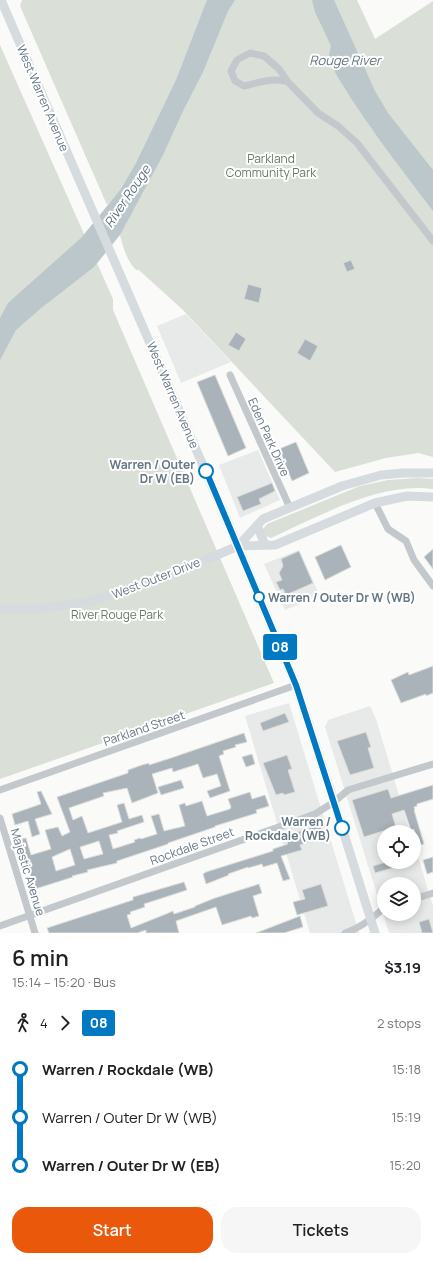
<!DOCTYPE html>
<meta charset="utf-8">
<style>
body{margin:0;font-family:Manrope,sans-serif;background:#f6f6f6;color:#202124;height:100vh;display:flex;flex-direction:column;font-size:15px;white-space:nowrap}
*{box-sizing:border-box;margin:0}
p{font-size:13px;color:#757577}
.icon{flex:none;width:22px;height:22px;fill:none;stroke:currentColor;stroke-width:2;stroke-linecap:round;stroke-linejoin:round}
.map{position:relative;height:933px;overflow:hidden}
.details{display:flex;flex-direction:column;background:#fff;flex:1}
.details>*{flex:none}
.badge{padding:0 8px;border-radius:3px;font-size:14px;line-height:26px}
.tools{position:absolute;left:377px;top:825px;display:grid;gap:8px}
.tools a{display:grid;place-items:center;width:44px;height:44px;border-radius:50%;background:#fff;box-shadow:0 2px 10px #0003;font-size:20px}
.map>.badge{position:absolute;translate:-50% -50%;box-shadow:0 0 0 2px #fff}
.legs{display:flex;align-items:center;gap:6px;height:44px;padding:0 12px;font-size:13px}
.legs p{margin-inline-start:auto}
.headline{display:flex;align-items:center;justify-content:space-between;height:68px;padding:0 12px}
h1{font-size:22px;font-weight:600;line-height:30px}
.cta{display:flex;gap:8px;margin-top:auto;padding:8px 12px}
.cta a{flex:1;height:46px;border-radius:16px;background:#ea580c;color:#fff;font-size:16px;font-weight:600;line-height:46px;text-align:center}
.cta a+a{background:#f6f6f6;color:#202124}
ul{padding:0 12px;list-style:none}
li{display:flex;align-items:center;gap:14px;height:48px;font-size:15px}
li i{display:grid;place-items:center;width:6px;height:100%;margin:0 5px;background:currentColor}
li i::after{content:'';width:10px;height:10px;margin:-5px;border:3px solid;border-radius:50%;background:#fff}
li p{margin-inline-start:auto}
li:first-child i{background:linear-gradient(#0000 50%,currentColor 0)}
li:last-child i{background:linear-gradient(currentColor 50%,#0000 0)}
.map>svg:first-child{display:block}
.built{fill:#e8e9e9;fill-rule:evenodd}
.green{fill:#dadfd7}
.water{fill:#bbc7cb}
.building{fill:#aab3b9;stroke:#dcdcda;fill-rule:evenodd}
.lines{fill:none;stroke-linecap:round;stroke-linejoin:round}
.minor{stroke:#c3c8cc;stroke-width:7}
.secondary{stroke:#d6dbdf;stroke-width:9}
.line-1-casing{stroke:#fff;stroke-width:9}
.line-1{stroke:#0079c2;stroke-width:6}
.stop-1-dot{fill:#fff;stroke:#0079c2;stroke-width:2}
.labels{text-anchor:middle;dominant-baseline:central;stroke-width:4;stroke-linejoin:round;paint-order:stroke}
.street-label{font-size:12px;fill:#657683;stroke:#fff}
.park-label{font-size:12px;fill:#687a64;stroke:#fff}
.stop-label{font-size:12px;font-weight:bold;fill:#657683;stroke:#fff;text-anchor:end}
.water-label{font-size:13px;font-style:italic;fill:#60757c;stroke:#fff}
</style>
<div class="map">
<svg width="433" height="933" viewBox="0 0 433 933">
<rect width="100%" height="100%" fill="#fafaf8"/>
<!-- built -->
<path class="built" d="M186 314 231 362 181 383 157 326Z
M258 450 280 500 240 518 219 465Z
M299 550 320 596 285 610 264 564Z
M289 703 359 933H310L245 716Z
M370 706 376 719 410 832H384V862H414V844L433 906V933H389L325 727 328 720ZM384 884H414V914H384Z"/>
<!-- green -->
<path class="green" d="M22 0H357L375 39 433 1V457L418 453 386 458 335 472 183 310 139 270H136C127 261 123 247 120 235L122 230 110 202 107 205 20 6Z
M0 45 113 299V310L274 683 0 779Z
M417 478 433 479V489C378 482 320 516 271 538L266 536 263 529 267 524 360 486 388 480Z"/>
<!-- water -->
<path class="water" d="M207 0H235L228 11 203 72 183 111 163 155 120 235 94 267 40 309 16 330 0 360V318L8 303 81 238 121 189 136 163 176 80Z
M312 0H334L375 91 388 113 433 170V211C396 162 358 114 328 60L331 46 315 12Z"/>
<!-- building -->
<path class="building" d="M351 260 355 269 347 272 343 263Z
M248 284 262 288 259 303 244 299Z
M236 332 246 339 239 351 228 345Z
M305 339 318 346 310 361 297 353Z
M215 375 246 448 228 456 197 382Z
M296 442 309 473 292 481 279 449Z
M272 483 275 491 259 499 261 504 243 511 237 497Z
M341 545 351 567 325 580 315 557Z
M433 549V569L424 557Z
M299 551 313 583 286 595 283 589 280 590 276 582 282 580 279 573 283 566 281 559Z
M433 666V693L426 696V694L401 703 391 680 408 672 409 675Z
M285 713 289 722 263 731 260 723Z
M366 732 371 747 368 748 374 768 350 775 337 741Z
M244 733 247 742 235 745 236 747 223 751 224 754 219 756 230 791 210 798 207 791 221 786 217 774 203 778 198 764 173 772 172 768 152 774 158 793 132 803 127 788 103 793 104 796 69 808 73 820 82 816 88 833 122 822 117 805 124 803 129 819 142 815 144 822 117 831 118 833 109 835 113 849 135 842 134 840 140 838 141 839 157 834 151 816 159 814 164 831 185 826 179 805 185 803 186 806 202 801 207 816 230 809 231 807 228 799 250 792 252 799 265 795 269 806 256 810 257 813 215 826V827L168 843V844L117 861V863L87 870 88 872 72 876 73 877 35 889 18 840 26 838 31 855 51 849 45 830 58 827 62 836 70 832 57 797 128 773V770L142 765 149 763V765L171 758ZM99 841 103 854 84 859 80 847ZM70 849 75 865 56 871 52 857Z
M252 754 255 764 246 767 242 757Z
M287 755 292 769 288 770 295 792 284 795 283 793 276 795 263 763Z
M181 780 184 788 161 795 158 787Z
M433 785V799L417 804V806L414 807 415 810H414L424 844 415 846 414 829 411 830 404 810 392 814 396 827 364 837 352 800 388 789 391 798Z
M41 791 52 814 35 819 40 834 32 837 28 821 15 825 12 814 41 804 37 792Z
M320 825 323 833 317 835 319 839 300 845 302 850 281 856 290 879 283 881 277 863 263 867 262 864 248 868V867L228 874 229 875 206 884 203 874 206 872 273 851V849L288 844 285 836Z
M433 857V872L427 874 423 860Z
M386 862H406V864L375 873 373 866Z
M184 882 187 890 144 904 145 907 130 912 131 914 127 915 131 928 166 914 173 911 174 914 195 907V906L215 898 259 884 262 893 253 896 259 916 252 918 251 916 222 925 216 907 176 921 179 933H146V930L137 933H49L47 928 133 900V897Z
M321 884 328 906 297 915 293 902 305 899 302 890Z
M300 916 303 927 284 933H256Z
M429 919 433 933H422L419 922Z"/>
<g class="lines">
<!-- minor -->
<path class="minor" d="M288 82C273 77 259 83 244 86L235 81 231 71 237 60 250 53 264 56 279 69 288 82 318 113 338 126 357 143 433 241
M230 375 290 508
M375 503 388 529 406 541 414 560 433 586
M0 790 296 685
M0 818 35 933
M414 899 433 893
M0 926 315 814 334 802 348 790 433 764
M345 933C360 928 372 919 384 908"/>
<!-- secondary -->
<path class="secondary" d="M1 0 228 523 296 685 334 802 375 933
M257 525 265 545
M238 546 263 519 342 486 381 475 403 473H433
M0 609H37L88 602 168 576 238 546 275 545 375 503 407 496 433 497"/>
</g>
<g class="lines">
<!-- line-1 casing -->
<g class="line-1-casing">
<path id="line-1" d="M206 471 296 685 342 828"/>
</g>
<!-- line-1 -->
<use href="#line-1" class="line-1"/>
</g>
<!-- markers -->
<g class="stop-1-dot">
<circle cx="206" cy="471" r="7"/>
<circle cx="259" cy="597" r="5"/>
<circle cx="342" cy="828" r="7"/>
</g>
<g class="labels">
<!-- street labels -->
<g class="street-label">
<text transform="translate(43 98) rotate(67)">West Warren Avenue</text>
<text transform="translate(173 395) rotate(67)">West Warren Avenue</text>
<text transform="translate(269 437) rotate(66)">Eden Park Drive</text>
<text transform="translate(156 578) rotate(-21)">West Outer Drive</text>
<text transform="translate(144 728) rotate(-19)">Parkland Street</text>
<text transform="translate(192 846) rotate(-20)">Rockdale Street</text>
<text transform="translate(28 872) rotate(73)">Majestic Avenue</text>
</g>
<!-- park labels -->
<g class="park-label">
<text x="271" y="158">Parkland<tspan x="271" dy="14">Community Park</tspan></text>
<text x="117" y="614">River Rouge Park</text>
</g>
<!-- stop labels -->
<g class="stop-label">
<text x="195" y="464">Warren / Outer<tspan x="195" dy="14">Dr W (EB)</tspan></text>
<text x="268" y="597" text-anchor="start">Warren / Outer Dr W (WB)</text>
<text x="331" y="821">Warren /<tspan x="331" dy="14">Rockdale (WB)</tspan></text>
</g>
<!-- water labels -->
<g class="water-label">
<text x="345" y="60">Rouge River</text>
<text transform="translate(127 196) rotate(-56)">River Rouge</text>
</g>
</g>
</svg>
<div class="tools">
<a><svg class="icon" aria-label="locate" viewBox="0 0 24 24"><circle cx="12" cy="12" r="6"/><path d="M12 2v4M12 18v4M2 12h4M18 12h4"/></svg></a>
<a><svg class="icon" aria-label="layers" viewBox="0 0 24 24"><path d="M12 4l9 5-9 5-9-5zM3 14l9 5 9-5"/></svg></a>
</div>
<b class="badge" style="left:280px;top:647px;background:#0079c2;color:#fff">08</b>
</div>
<section class="details">
<div class="headline"><div><h1>6 min</h1><p>15:14 – 15:20 · Bus</p></div><b>$3.19</b></div>
<div class="legs"><svg class="icon" aria-label="walk" viewBox="0 0 24 24"><circle cx="13" cy="4" r="2"/><path d="M13 8l-2 6 4 7M11 14l-3 7M7 12l3-4h3l4 4"/></svg>4<svg class="icon" aria-label="forward" viewBox="0 0 24 24"><path d="M9 5l7 7-7 7"/></svg><b class="badge" style="background:#0079c2;color:#fff">08</b><p>2 stops</p></div>
<ul>
<li><i style="color:#0079c2"></i><b>Warren / Rockdale (WB)</b><p>15:18</p></li>
<li><i style="color:#0079c2"></i><span>Warren / Outer Dr W (WB)</span><p>15:19</p></li>
<li><i style="color:#0079c2"></i><b>Warren / Outer Dr W (EB)</b><p>15:20</p></li>
</ul>
<div class="cta"><a>Start</a><a>Tickets</a></div>
</section>
